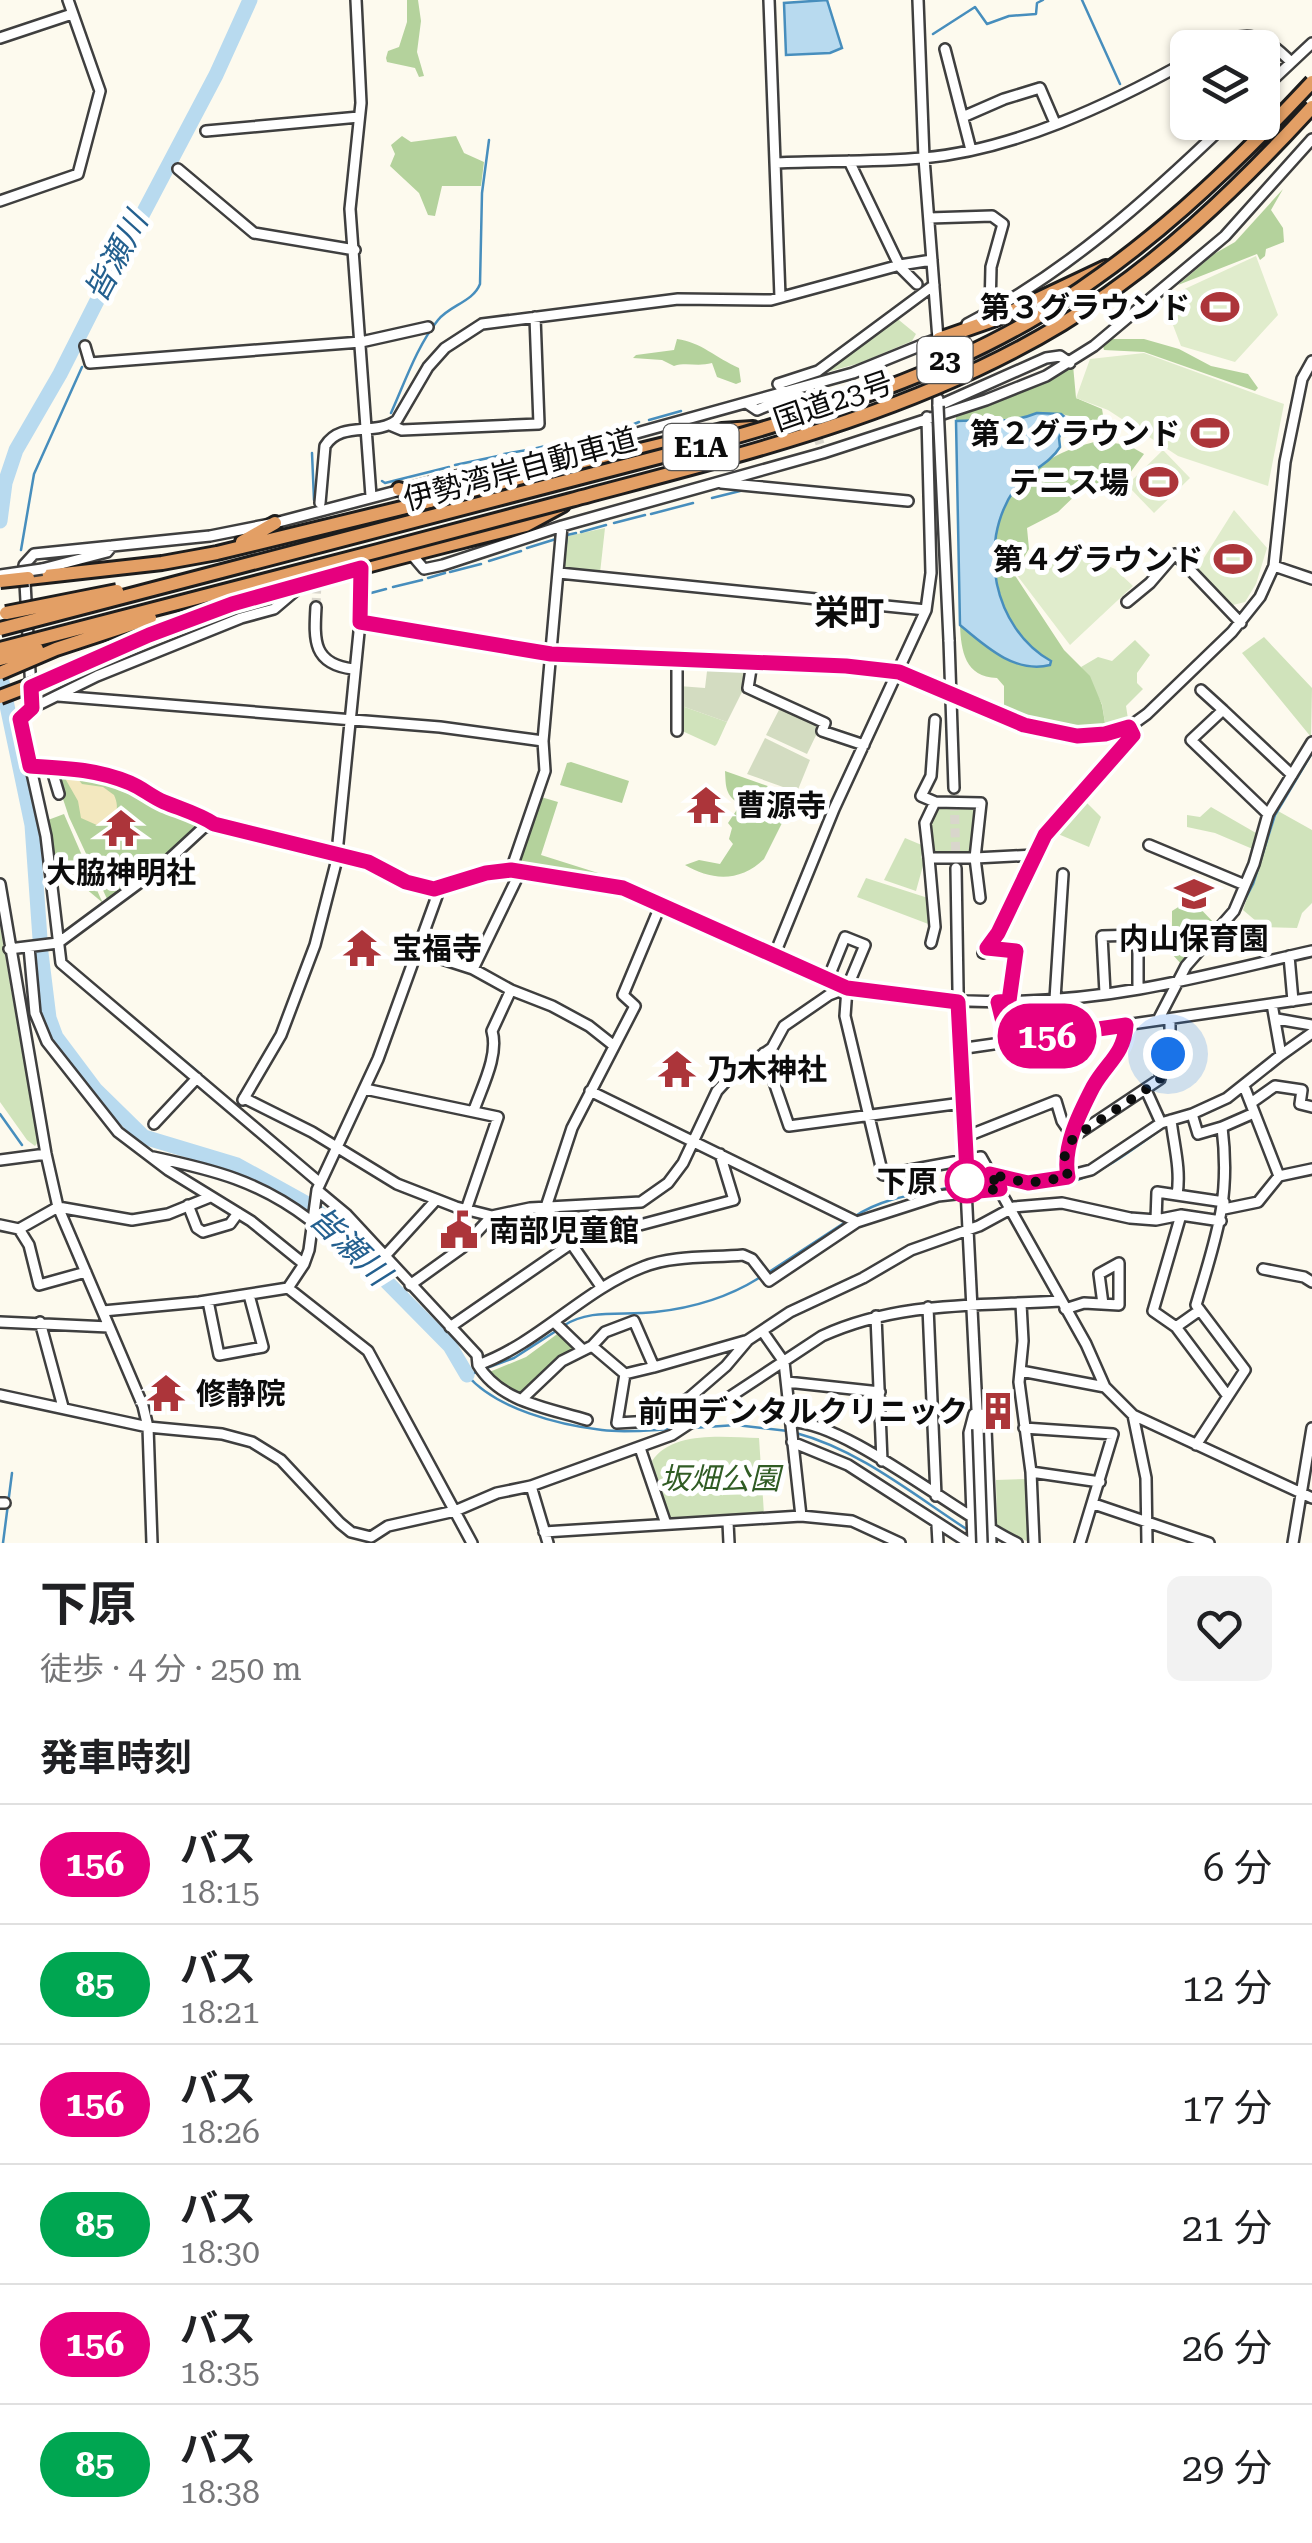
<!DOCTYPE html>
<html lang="ja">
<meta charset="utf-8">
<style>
body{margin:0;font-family:"Roboto Serif","Noto Sans JP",serif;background:#f2f2f2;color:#202124;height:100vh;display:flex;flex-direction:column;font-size:38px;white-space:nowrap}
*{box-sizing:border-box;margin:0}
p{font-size:32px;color:#757577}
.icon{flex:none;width:55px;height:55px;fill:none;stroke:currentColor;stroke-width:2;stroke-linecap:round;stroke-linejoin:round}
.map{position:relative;height:1543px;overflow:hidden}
.drawer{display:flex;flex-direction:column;background:#fff;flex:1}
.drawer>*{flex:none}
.badge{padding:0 20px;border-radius:32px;font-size:35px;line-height:65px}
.buttons{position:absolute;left:1170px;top:30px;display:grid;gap:20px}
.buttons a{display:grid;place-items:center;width:110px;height:110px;border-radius:15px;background:#fff;box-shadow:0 2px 8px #0004;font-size:50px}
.you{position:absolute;width:50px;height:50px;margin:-25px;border:8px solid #fff;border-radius:50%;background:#1a73e8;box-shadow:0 0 0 15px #1a73e833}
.map>.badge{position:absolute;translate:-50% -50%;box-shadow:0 0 0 5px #fff}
h2{padding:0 40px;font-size:38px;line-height:90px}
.round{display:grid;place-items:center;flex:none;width:105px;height:105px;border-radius:15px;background:#f2f2f2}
.overview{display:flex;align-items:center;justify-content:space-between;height:170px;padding:0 40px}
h1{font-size:48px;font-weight:700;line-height:75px}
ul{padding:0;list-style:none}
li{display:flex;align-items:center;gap:30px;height:120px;padding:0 40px;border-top:2px solid #e0e0e0}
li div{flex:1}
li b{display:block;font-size:38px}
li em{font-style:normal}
li .badge{min-width:110px;font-weight:700;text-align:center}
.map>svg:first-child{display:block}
.green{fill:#d0e3bb}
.forest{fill:#b4d29c}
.sand{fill:#f3e8bf}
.cemetery{fill:#d3dcc1}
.pitch{fill:#e0eccc}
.water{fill:#b8daef;stroke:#478ebd;stroke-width:2.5}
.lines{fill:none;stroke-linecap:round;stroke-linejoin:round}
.stream{stroke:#478ebd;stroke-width:2.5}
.river{stroke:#b8daef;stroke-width:15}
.minor-tunnel{stroke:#d9d6cc;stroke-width:9;stroke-dasharray:9 4.5;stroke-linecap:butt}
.minor-casing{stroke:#3f3f3f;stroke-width:14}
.highway-casing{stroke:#1d1d1d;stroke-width:18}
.minor{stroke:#fff;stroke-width:9}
.highway{stroke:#e39f65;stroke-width:12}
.minor-bridge-casing{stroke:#3f3f3f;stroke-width:14;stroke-linecap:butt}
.highway-bridge-casing{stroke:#1d1d1d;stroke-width:18;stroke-linecap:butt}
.minor-bridge{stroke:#fff;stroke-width:9}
.highway-bridge{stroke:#e39f65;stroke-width:12}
.line-casing{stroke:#fff;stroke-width:22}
.line{stroke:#e6007e;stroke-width:15}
.walk{stroke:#0c0c0c;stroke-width:10;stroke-dasharray:0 18}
.stop-dot{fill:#fff;stroke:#e6007e;stroke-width:5}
.labels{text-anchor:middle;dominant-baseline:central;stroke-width:10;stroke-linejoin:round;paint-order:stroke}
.shield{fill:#fff;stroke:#555;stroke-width:2.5}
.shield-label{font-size:28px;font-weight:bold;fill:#0c0c0c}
.poi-label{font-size:30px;font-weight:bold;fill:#0c0c0c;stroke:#fff;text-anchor:end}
.street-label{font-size:30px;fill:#0c0c0c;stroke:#fff}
.stop-label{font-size:30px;font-weight:bold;fill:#0c0c0c;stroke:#fff;text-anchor:end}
.park-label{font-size:30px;font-style:italic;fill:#305c24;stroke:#fff}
.water-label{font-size:32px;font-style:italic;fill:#24608f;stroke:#fff}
.quarter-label{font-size:35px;font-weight:bold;fill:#0c0c0c;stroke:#fff}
</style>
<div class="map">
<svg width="1312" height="1543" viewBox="0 0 1312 1543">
<rect width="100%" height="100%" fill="#fdfaee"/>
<!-- green -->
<path class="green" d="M894 316 916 334 912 341 860 363 820 374Z
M605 528 600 573 564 570 568 536Z
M1264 637 1312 688 1311 737 1242 653Z
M1135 640 1150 655 1137 673V683L1143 689 1126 706 1128 719 1106 729 1102 704 1081 667 1098 657 1112 661Z
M679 705 727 722 717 744 715 746 680 730Z
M1082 798 1101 817 1089 847 1058 834 1080 806Z
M938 806H974L977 809 970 854H935L931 851 929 823Z
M1211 807 1256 833 1255 850 1215 833 1187 827V815L1200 817Z
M1278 811 1312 830V903L1302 913 1297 928 1263 927 1243 910Z
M905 838 924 846 921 857 924 862 916 891 884 880Z
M866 878 928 898 931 925 857 897Z
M0 926 38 1142 35 1146 27 1140 0 1102Z
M759 1438 764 1514 669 1521 652 1461C672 1430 725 1437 759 1438Z
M1027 1479 1029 1539 1027 1541 1002 1531 997 1526 996 1480Z"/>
<!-- forest -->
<path class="forest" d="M407 0H418L421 21 417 52 424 76 419 77 415 68 387 62 386 58 388 51 399 47 407 22Z
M402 136 411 142 456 136 464 153 484 162 481 186H442L435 216 428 215 419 193 390 166 395 154 391 145Z
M1283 189 1271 210 1283 228 1284 242 1266 249 1265 256 1260 260 1257 254 1178 285 1214 254 1235 242Z
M677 339C701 342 716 358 739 368L741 382 736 384 717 377 712 363C698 367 686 362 674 366L662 360 633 358 636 355 674 350Z
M1110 339H1144L1179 349 1211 366 1248 374 1258 388 1255 391 1144 352 1104 350 1103 346Z
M1073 365 1076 398 1102 409 1103 415 1100 420C1085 423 1068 413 1052 413 1039 413 1026 421 1013 422 996 424 975 420 956 421V416L1046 380Z
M1099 441 1128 445 1144 454 1124 481 1084 487 1058 512 1027 528 1029 549 1014 574 1064 650 1090 676 1102 705 1106 729H1057L1004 711V686L997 678C965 677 961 651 960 625L1003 658 1039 654C1015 637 1006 616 999 589 980 512 1025 456 1099 441Z
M571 762 629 781 622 803 560 785 567 763Z
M57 769C85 769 159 788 170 816L169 807 201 819 203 823 161 861 108 901 69 817 55 775 68 777 70 774Z
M725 771 793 795 794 799 764 859C740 883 710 880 685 865L699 860 720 864 733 844 729 839 732 828 728 823 740 805C725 794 726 788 725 771Z
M541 797 558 802 541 855 598 873V876L524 868 520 859Z
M64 814 100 897 103 903 54 862 48 820Z
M1191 899 1217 926 1183 966 1172 954V911Z
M560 1332 577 1349 563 1355 519 1396 494 1384 487 1373 526 1357Z"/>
<!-- sand -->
<path class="sand" d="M72 772 82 784 103 787 114 795C121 810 115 822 99 826L81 818 78 801 66 780Z"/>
<!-- cemetery -->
<path class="cemetery" d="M708 663 748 667 746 684 727 722 679 705V686L705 688Z
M781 706 821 725 807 754 766 735Z
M765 738 810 760 797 792 747 774Z"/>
<!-- pitch -->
<path class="pitch" d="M1256 256 1278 315 1235 362 1181 346 1163 299Z
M1144 353 1284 404 1268 486 1178 456 1108 410 1076 398 1090 359Z
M1163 450 1190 478 1154 513 1127 485Z
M1234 510 1267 548 1256 584 1245 602 1233 605 1197 569Z
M1079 553 1115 569 1133 586 1070 645 1016 574C1032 555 1054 554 1079 553Z"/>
<!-- water -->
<path class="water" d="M827 0 842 48 830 53 786 55 784 3Z
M1037 413 1061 414 1066 418 1059 438 1060 447C1049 465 1026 472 1014 490 977 545 993 628 1051 661L1050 665C1015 674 985 646 960 625L956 421C987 419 1008 425 1037 413Z"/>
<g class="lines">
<!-- stream -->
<path class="stream" d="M1082 0 1120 84
M933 34 975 7 987 24 1009 16 1036 14 1037 3 1043 0
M261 229 270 231
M391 413C405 382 417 346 438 320 450 305 473 302 480 284L482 193 489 140
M649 420 681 411
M634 424 639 422
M577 439 621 427
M533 449 562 442
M312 453 314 500
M504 454 527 450
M455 465 498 456
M382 481 385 483 449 467
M712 498 744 490 904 506
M651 514 693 503
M614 523 645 515
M581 532 606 525
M527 548 556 539
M21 550 34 474 82 367
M489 561 521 551
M563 566 567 535 576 533
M450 572 481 564
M428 578 445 573
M393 587 422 580
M371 593 386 589
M1237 915 1253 884 1275 815 1312 753
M1219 935 1233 920
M72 967 198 1072
M0 1114 22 1145
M1003 1181C1070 1201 1111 1164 1163 1128
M854 1217C883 1197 919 1194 952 1187
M766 1274 847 1221
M563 1326C590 1308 623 1316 655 1312 693 1308 727 1298 759 1278
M484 1369 514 1358 556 1331
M477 1372 467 1375C496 1409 559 1425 602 1430 625 1433 651 1430 674 1429
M692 1428 736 1425 788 1431
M796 1433C860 1450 915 1496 971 1532
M3 1543 12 1473"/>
<!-- river -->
<path class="river" d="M0 521 5 483 16 450 60 374 109 277 117 253 139 221 216 75 250 0
M0 672 32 825 41 953 49 1018 56 1037 95 1089 144 1137 237 1165 313 1207 450 1346 467 1375"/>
<!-- minor-tunnel -->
<path class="minor-tunnel" d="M938 399 939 352
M806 400 820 444
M316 607 320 505
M954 788 956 868"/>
<!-- minor casing -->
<g class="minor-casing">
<path id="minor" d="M356 0 361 103 350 209 371 496
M769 0 780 297
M918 0 924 158 939 352
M0 38 72 14
M1210 48C1247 28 1263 34 1291 62
M945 49 971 150
M1262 90 1312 43
M965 116 1004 99 1040 88 1055 123
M206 131 359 117
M849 161 900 267 917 284
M777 163C825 161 874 162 923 158 1013 150 1109 105 1188 61
M178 169 254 233 355 250
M0 201 78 174 100 91 68 0
M929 218 992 216 1003 224 991 267 990 310
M967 324C1066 273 1148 199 1228 122
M85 346 90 363 361 342 428 327
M785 392 778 384 818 371 934 285
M938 399V406L1046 358 1060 356 1070 363
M748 404 757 410 797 394 806 400
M390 425 402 430 539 424 535 317
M721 483 908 501
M320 503 325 446C341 420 375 437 397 420L428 367 445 348 482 324 678 299 771 300 900 265 932 260
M412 555 424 569 443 565 562 526 823 453 986 400 1046 376 1094 346 1225 236 1312 139
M1274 566 1312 579
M42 569 107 552 112 546
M559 573 926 610
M301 586 274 609 241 618 97 676 32 708 20 719 46 836 61 963 320 1183
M1127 602 1150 583 1175 554 1241 623
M316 607C314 641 313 664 353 669
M360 622 551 653 846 666 899 672 1024 725 1077 736 1105 735 1129 727 1147 714 1232 632 1260 597 1274 566 1285 462 1302 379 1312 361
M949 640 954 788
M752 663 748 688 825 723 822 731 864 745
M1201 690 1223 710
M58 696 440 727 543 741
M32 708 24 565 34 554 210 536 275 523 450 477 543 459 853 373 944 336
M677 731V659
M29 765C64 768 97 769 130 783 142 788 152 797 164 802 182 809 199 814 214 824L368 862 406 883 434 889 487 873 511 870 623 888 847 988C944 1006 1042 1006 1139 989 1197 979 1254 964 1312 951
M51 767 59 794
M935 802 981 803 975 858 1035 855
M1268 814 1191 740 1223 710 1292 775
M1149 845 1245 885
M929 858 925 823 935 802 921 796 931 776 935 720
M956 868 959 1049
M511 870 545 771 543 741 562 526
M0 884 46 1154 58 1207 143 1406 148 1427 152 1543
M931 943 935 927 929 858H975L980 898
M29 947 35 1013 47 1042 118 1132 168 1170 251 1221 304 1264
M987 948 1015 951 1009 1001
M9 949 58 943 162 866 203 828 214 824
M417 951 473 969 511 990 552 1006 589 1026 613 1045
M983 953 998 933 1045 835 1133 735 1129 727
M774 956 834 809 926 610 931 573 927 417
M1289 956 1293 1001
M473 969 520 872
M828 979 845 937 865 945 847 988 845 1016 883 1175 981 1157 1086 1344 1105 1387 1133 1415 1312 1498
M1105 993 1102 936 1138 935V989
M1055 999 1063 874
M998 1002 1008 1042
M1277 1019 1312 1025
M1158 1020 1186 966 1234 911 1254 864 1268 814 1312 742
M764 1053 789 1126 962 1103
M1281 1055 1312 1033
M1244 1086 1279 1176
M365 1089 498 1117 466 1210
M1146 1090 1161 1123
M590 1091 857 1222
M244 1098 312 1132 397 1184 456 1207 492 1216 530 1208 641 1202 668 1183 683 1163 717 1091 729 1078 772 1048 784 1026 829 995 847 988
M243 1100 281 1035 315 945 336 863 360 622 361 568
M1251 1103 1275 1086 1302 1090 1300 1104 1312 1107
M474 1110C482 1087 499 1055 492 1031L511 990
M1192 1114 1198 1134 1222 1127C1231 1200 1216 1237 1196 1305L1245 1370 1196 1445
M1171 1120C1174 1146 1181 1169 1177 1195
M154 1124 197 1078
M1222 1127 1254 1113
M965 1137 1056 1101 1062 1121 1073 1137 1160 1079 1161 1065 1170 1050V1019
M153 1157C214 1170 259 1181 310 1220
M0 1160 46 1154
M990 1174 1040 1183 1091 1170 1161 1123 1192 1114 1227 1098 1281 1055 1272 1004
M1068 1177C1062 1148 1079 1114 1093 1087 1106 1064 1124 1053 1127 1025
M317 1190 347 1215 477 1355 478 1365C539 1343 583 1290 643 1267 672 1255 712 1258 743 1255L752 1259 769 1281 857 1222 938 1196 1000 1189
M188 1205 197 1228 203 1232 230 1224 238 1213
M546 1207 572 1128 635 1006 623 995 661 904
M546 1207 602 1288
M1224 1209 1258 1202 1279 1176 1312 1169
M1181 1215 1153 1311 1176 1327 1227 1395
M1156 1220 1157 1192 1224 1202
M0 1225 19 1229 58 1207 132 1220 168 1214 210 1197
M19 1229 29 1245 39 1285 86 1272
M384 1257 436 1200
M1263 1269 1304 1277 1312 1282
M410 1285 463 1247 492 1216
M288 1288 368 1351 472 1543
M208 1301 219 1355 263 1347 249 1295
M1021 1304 1023 1341 1019 1382 1031 1472 1034 1543
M928 1307 936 1496
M1065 1309 1084 1303 1119 1305V1263L1099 1274 1103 1304
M103 1311 199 1302 288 1288 304 1264 309 1250 317 1190 378 1059 437 896 434 889
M876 1316 882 1461
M0 1322 109 1327
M40 1322 63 1407
M554 1322 583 1350
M450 1327 595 1227 636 1226 734 1200 720 1154
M1176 1327 1200 1310
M763 1332 784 1362 801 1516
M478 1365C500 1402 548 1408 587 1420
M654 1367 745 1341
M1021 1371 1105 1387
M625 1374 617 1423 652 1421 689 1398
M787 1382 880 1392
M0 1395 148 1427 222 1434 252 1442 281 1460 340 1523 351 1532 371 1537 388 1526 455 1511 497 1493 531 1486 672 1435 822 1336C898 1301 978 1306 1060 1301
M521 1400 562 1361 592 1346 625 1374 654 1367 634 1321 605 1332 592 1346
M981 1414 986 1429 991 1543
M1133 1415 1146 1478 1147 1543
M701 1417 689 1398 726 1366 748 1340 790 1312 863 1278 911 1250 979 1226 1014 1207 1062 1203 1130 1218 1156 1220 1181 1215 1221 1221
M791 1422C846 1421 960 1517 1017 1543
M1024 1428 1113 1434 1080 1543
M978 1429 959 1049 1312 998
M792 1442 848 1465 969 1543
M640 1448 666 1524
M1031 1472 1100 1482
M531 1486 548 1543
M0 1503H5
M1094 1504 1209 1543
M728 1522 729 1543
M937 1525 938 1543
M544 1532 801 1516 852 1521 900 1543
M973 1543 969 1433 974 1414
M1293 1543 1312 1428"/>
</g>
<!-- highway casing -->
<g class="highway-casing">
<path id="highway" d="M939 339 996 319 1106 267
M399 489 425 499
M242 542 275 523
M28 578 162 563 217 553 722 430 753 428
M94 661C231 595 379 563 526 525L563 505"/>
</g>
<!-- minor -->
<use href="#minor" class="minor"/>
<!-- highway -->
<use href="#highway" class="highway"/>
<!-- minor-bridge casing -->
<g class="minor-bridge-casing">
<path id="minor-bridge" d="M938 406 949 640
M0 575 42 569
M978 1429 982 1543"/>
</g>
<!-- highway-bridge casing -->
<g class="highway-bridge-casing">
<path id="highway-bridge" d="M0 581 28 578
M6 613 117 591
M0 629 720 441C829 410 942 374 1040 315 1143 253 1230 170 1312 82
M0 649C191 599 381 551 571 500 739 455 912 415 1062 324 1157 266 1237 189 1312 107
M0 659 37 649
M0 673 56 649 150 618
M0 697 94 661"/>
</g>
<!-- minor-bridge -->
<use href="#minor-bridge" class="minor-bridge"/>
<!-- highway-bridge -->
<use href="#highway-bridge" class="highway-bridge"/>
</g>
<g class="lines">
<!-- line casing -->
<g class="line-casing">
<path id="line" d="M361 568 360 622 551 654 846 666 899 672 1024 725 1077 736 1105 734 1129 727 1133 735 1045 835 998 933 987 948 1016 951 1009 1001 998 1002 1008 1042 1126 1025C1124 1055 1107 1062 1093 1087 1079 1114 1062 1148 1068 1177L1028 1183 990 1174 1000 1189 968 1192 958 1002 847 988 623 888 511 870 486 873 434 889 406 882 368 862 214 824C199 814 181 809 164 802 152 797 142 788 130 783 97 769 64 768 30 766L20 719 32 708 31 687 149 635 232 604Z"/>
</g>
<!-- line -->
<use href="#line" class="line"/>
<!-- walk -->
<path class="walk" d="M967 1181 968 1192 1000 1189 990 1174 1028 1183 1068 1177 1064 1158 1073 1138 1160 1080 1161 1065 1168 1054"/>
</g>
<!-- icons -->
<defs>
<g id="stadium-bare" transform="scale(3)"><path d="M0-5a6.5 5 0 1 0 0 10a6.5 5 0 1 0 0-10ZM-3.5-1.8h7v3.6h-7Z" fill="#ac353a" stroke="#fff" stroke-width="2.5" paint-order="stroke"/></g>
<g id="temple-bare" transform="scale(3)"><path d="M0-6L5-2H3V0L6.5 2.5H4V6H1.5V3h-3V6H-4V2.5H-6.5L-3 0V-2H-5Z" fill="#ac353a" stroke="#fff" stroke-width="2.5" paint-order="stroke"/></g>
<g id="school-bare" transform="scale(3)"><path d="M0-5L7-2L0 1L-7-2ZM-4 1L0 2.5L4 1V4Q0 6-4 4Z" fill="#ac353a" stroke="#fff" stroke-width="2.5" paint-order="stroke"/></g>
<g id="civic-bare" transform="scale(3)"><path d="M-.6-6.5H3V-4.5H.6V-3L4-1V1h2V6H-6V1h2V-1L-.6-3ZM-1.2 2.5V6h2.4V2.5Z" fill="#ac353a" stroke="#fff" stroke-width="2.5" paint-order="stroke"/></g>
<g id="building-bare" transform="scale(3)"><path d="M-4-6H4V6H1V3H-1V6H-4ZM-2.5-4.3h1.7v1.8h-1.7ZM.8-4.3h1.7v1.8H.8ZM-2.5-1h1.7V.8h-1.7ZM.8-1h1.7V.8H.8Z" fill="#ac353a" stroke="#fff" stroke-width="2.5" paint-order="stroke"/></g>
</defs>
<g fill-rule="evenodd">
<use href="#stadium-bare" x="1220" y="307"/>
<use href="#stadium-bare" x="1210" y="433"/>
<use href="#stadium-bare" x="1159" y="482"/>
<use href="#stadium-bare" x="1233" y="559"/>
<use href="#temple-bare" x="706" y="805"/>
<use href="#temple-bare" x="121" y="828"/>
<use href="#school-bare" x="1194" y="894"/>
<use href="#temple-bare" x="362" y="948"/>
<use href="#temple-bare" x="677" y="1069"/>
<use href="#civic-bare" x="459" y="1230"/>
<use href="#temple-bare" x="166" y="1393"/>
<use href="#building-bare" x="998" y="1411"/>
</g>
<!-- markers -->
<circle class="stop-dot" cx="967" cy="1181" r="20"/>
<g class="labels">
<!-- shield labels -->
<g class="shield">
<rect x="917.5" y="337" width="55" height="46" rx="8"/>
<rect x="663.5" y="424" width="75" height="46" rx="8"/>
</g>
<g class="shield-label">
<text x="945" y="360">23</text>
<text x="701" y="447">E1A</text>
</g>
<!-- poi labels -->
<g class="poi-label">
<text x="1190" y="307">第３グラウンド</text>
<text x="1180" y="433">第２グラウンド</text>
<text x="1129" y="482">テニス場</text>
<text x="1203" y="559">第４グラウンド</text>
<text x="736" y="805" text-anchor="start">曹源寺</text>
<text x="121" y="872" text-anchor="middle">大脇神明社</text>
<text x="1194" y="938" text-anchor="middle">内山保育園</text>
<text x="392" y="948" text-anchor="start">宝福寺</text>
<text x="707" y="1069" text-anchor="start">乃木神社</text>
<text x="489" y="1230" text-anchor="start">南部児童館</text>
<text x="196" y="1393" text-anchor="start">修静院</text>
<text x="968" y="1411">前田デンタルクリニック</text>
</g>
<!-- street labels -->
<g class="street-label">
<text transform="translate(833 401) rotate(-19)">国道23号</text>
<text transform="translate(520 469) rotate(-15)">伊勢湾岸自動車道</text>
</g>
<!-- stop labels -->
<g class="stop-label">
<text x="937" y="1181">下原</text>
</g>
<!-- park labels -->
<g class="park-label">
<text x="720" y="1478">坂畑公園</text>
</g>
<!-- water labels -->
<g class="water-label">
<text transform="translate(116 257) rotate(-62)">皆瀬川</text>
<text transform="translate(350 1246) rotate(44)">皆瀬川</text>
</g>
<!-- quarter labels -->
<g class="quarter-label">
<text x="849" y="613">栄町</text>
</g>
</g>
</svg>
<div class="buttons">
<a><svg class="icon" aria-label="layers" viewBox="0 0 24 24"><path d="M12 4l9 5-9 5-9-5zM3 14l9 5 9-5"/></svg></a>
</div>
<div class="you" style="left:1168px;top:1054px"></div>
<b class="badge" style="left:1047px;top:1036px;background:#e6007e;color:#fff">156</b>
</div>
<section class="drawer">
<div class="overview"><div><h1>下原</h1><p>徒歩 · 4 分 · 250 m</p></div><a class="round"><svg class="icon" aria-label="heart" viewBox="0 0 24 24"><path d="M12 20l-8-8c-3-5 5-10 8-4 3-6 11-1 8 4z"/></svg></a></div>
<h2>発車時刻</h2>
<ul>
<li><span class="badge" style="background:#e6007e;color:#fff">156</span><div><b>バス</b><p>18:15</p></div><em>6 分</em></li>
<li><span class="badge" style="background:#00a651;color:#fff">85</span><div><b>バス</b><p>18:21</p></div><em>12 分</em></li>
<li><span class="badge" style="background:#e6007e;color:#fff">156</span><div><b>バス</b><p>18:26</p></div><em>17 分</em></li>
<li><span class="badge" style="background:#00a651;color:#fff">85</span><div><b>バス</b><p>18:30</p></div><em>21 分</em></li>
<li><span class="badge" style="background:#e6007e;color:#fff">156</span><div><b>バス</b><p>18:35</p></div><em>26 分</em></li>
<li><span class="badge" style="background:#00a651;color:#fff">85</span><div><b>バス</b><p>18:38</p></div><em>29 分</em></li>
</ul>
</section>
